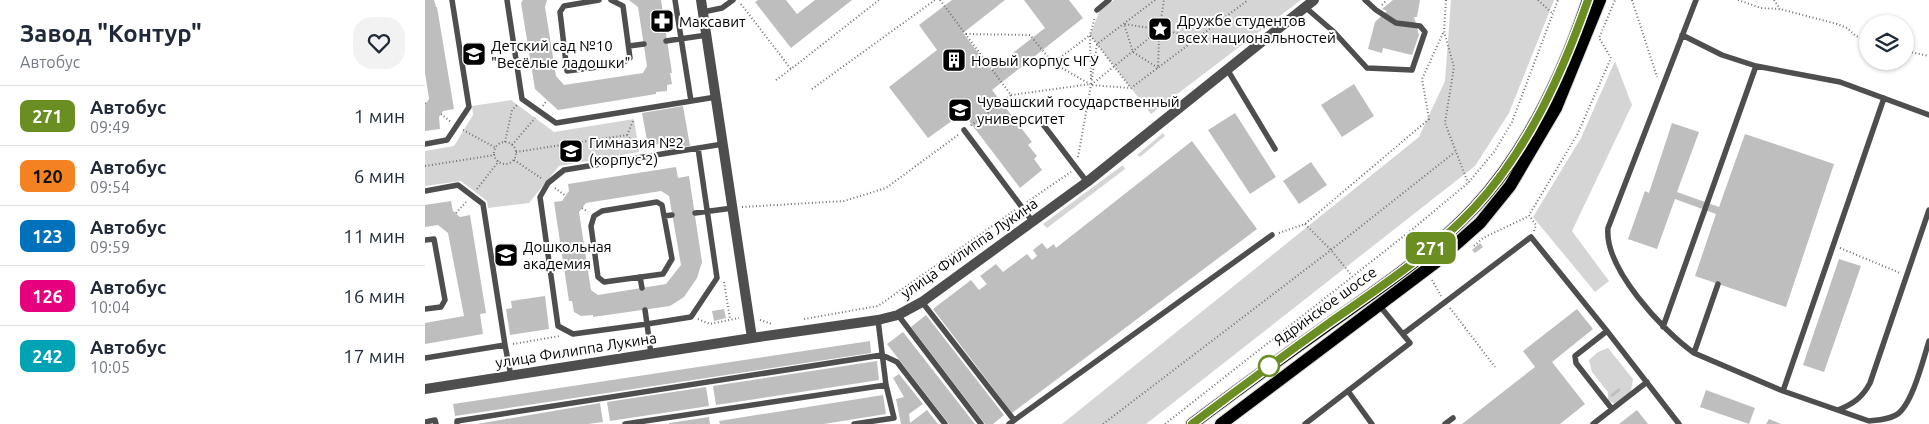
<!DOCTYPE html>
<html lang="ru">
<meta charset="utf-8">
<style>
body{margin:0;font-family:Ubuntu,sans-serif;background:#f2f2f3;color:#1f2937;height:100vh;display:flex;flex-direction:column;font-size:19px;white-space:nowrap}
*{box-sizing:border-box;margin:0}
p{font-size:16px;color:#747a83}
.icon{flex:none;width:28px;height:28px;fill:none;stroke:currentColor;stroke-width:2;stroke-linecap:round;stroke-linejoin:round}
.map{position:relative;flex:1;overflow:hidden}
.details{display:flex;flex-direction:column;background:#fff;width:425px}
.details>*{flex:none}
.badge{padding:0 10px;border-radius:8px;font-size:18px;line-height:32px}
.tools{position:absolute;left:1434px;top:15px;display:grid;gap:10px}
.tools a{display:grid;place-items:center;width:55px;height:55px;border-radius:50%;background:#fff;box-shadow:0 1px 4px #0004;font-size:25px}
.map>.badge{position:absolute;translate:-50% -50%;box-shadow:0 0 0 2px #fff}
.round{display:grid;place-items:center;flex:none;width:52px;height:52px;border-radius:20px;background:#f2f2f3}
.overview{display:flex;align-items:center;justify-content:space-between;height:85px;padding:0 20px}
h1{font-size:24px;font-weight:600;line-height:38px}
ul{padding:0;list-style:none}
li{display:flex;align-items:center;gap:15px;height:60px;padding:0 20px;border-top:1px solid #e0e1e3}
li div{flex:1}
li b{display:block;font-size:19px}
li em{font-style:normal}
li .badge{min-width:55px;font-weight:700;text-align:center}
main{display:flex;flex:1;min-height:0}
.map>svg:first-child{display:block}
.green{fill:#d5d5d5}
.building{fill:#bebebe;fill-rule:evenodd}
.lines{fill:none;stroke-linecap:round;stroke-linejoin:round}
.primary-casing{stroke:#dbdbdb;stroke-width:14}
.path{stroke:#707070;stroke-width:2;stroke-dasharray:1 2.5;stroke-linecap:butt}
.lane{stroke:#4e4e4e;stroke-width:5.5}
.street{stroke:#4e4e4e;stroke-width:10}
.primary{stroke:#000;stroke-width:12}
.line-casing{stroke:#fff;stroke-width:11}
.line{stroke:#6b8e23;stroke-width:8}
.stop-dot{fill:#fff;stroke:#6b8e23;stroke-width:2.5}
.labels{text-anchor:middle;dominant-baseline:central;stroke-width:4;stroke-linejoin:round;paint-order:stroke}
.poi-label{font-size:15px;fill:#000;stroke:#fff;text-anchor:start}
.street-label{font-size:15px;fill:#000;stroke:#fff}
</style>
<main>
<section class="details">
<div class="overview"><div><h1>Завод &quot;Контур&quot;</h1><p>Автобус</p></div><a class="round"><svg class="icon" aria-label="heart" viewBox="0 0 24 24"><path d="M12 20l-8-8c-3-5 5-10 8-4 3-6 11-1 8 4z"/></svg></a></div>
<ul>
<li><span class="badge" style="background:#6b8e23;color:#fff">271</span><div><b>Автобус</b><p>09:49</p></div><em>1 мин</em></li>
<li><span class="badge" style="background:#f58220;color:#111">120</span><div><b>Автобус</b><p>09:54</p></div><em>6 мин</em></li>
<li><span class="badge" style="background:#0072bc;color:#fff">123</span><div><b>Автобус</b><p>09:59</p></div><em>11 мин</em></li>
<li><span class="badge" style="background:#e6007e;color:#fff">126</span><div><b>Автобус</b><p>10:04</p></div><em>16 мин</em></li>
<li><span class="badge" style="background:#00a3b4;color:#fff">242</span><div><b>Автобус</b><p>10:05</p></div><em>17 мин</em></li>
</ul>
</section>
<div class="map">
<svg width="1504" height="424" viewBox="0 0 1504 424">
<rect width="100%" height="100%" fill="#fff"/>
<!-- green -->
<path class="green" d="M689 0H876L726 114 665 35 675 10Z
M1026 0H1129L1084 113 1050 166 721 424H637L994 137 1020 81Z
M1190 61 1207 105 1147 231 1184 281 1170 292 1108 217 1156 138Z
M86 100 129 132 209 119 214 152 134 166 104 203 63 208 62 201 36 181 0 186V151L29 146 48 115 47 106Z
M738 133 740 136 715 157 712 155Z
M698 165 700 169 622 228 618 224Z
M1183 348 1208 379 1206 391 1190 404 1183 400V392L1167 372 1164 360 1173 352Z"/>
<!-- building -->
<path class="building" d="M0 0H9L11 7H12L29 109 18 111 14 117 15 129 0 131V105L4 99 0 73Z
M98 0H122L120 7 131 76 139 85 218 73 222 66 213 7 204 0H236L247 73H245L247 84 242 85V91L231 92V94L133 110 110 89 96 3Z
M333 0H361L372 14 390 0H427L366 48 330 2Z
M527 0H580L538 33 566 70 620 28 599 0H644L658 18 567 90 607 142 603 145 612 156 609 159 617 170 595 188 538 113 503 138 464 87 512 50 494 25Z
M968 0H995L992 17H989L994 35 987 55 958 48 957 53 943 49 950 22 962 11 957 9Z
M929 84 949 116 917 137 896 105Z
M258 106 265 146 240 150 239 143 223 146 217 113Z
M810 113 851 177 825 194 783 130Z
M1247 123 1274 132 1252 192 1294 207 1320 134 1409 164 1361 307 1270 276 1291 214 1250 199 1232 249 1203 239 1220 191 1224 193Z
M767 141 832 229 587 413 508 309 546 280 554 290 562 284 555 276 571 264 578 272 602 254 607 260 612 256 608 250 617 243 622 249 629 244 631 248Z
M886 162 902 185 874 204 858 181Z
M251 167 253 178 264 176 277 262 272 278 259 297 245 306 168 317V315L156 316 149 312 147 301H144L129 202 137 201 144 191 143 184ZM236 191 244 196 256 265 241 284 173 295 166 290 154 212 161 203Z
M26 201 28 211 35 217 45 215 61 313 55 314 58 334 0 344V323L39 316 23 233 13 225 0 227V205Z
M1055 243 1058 247 1050 253 1047 250Z
M1414 259 1436 266 1399 372 1378 365Z
M120 296 124 329 85 335 81 309 87 308 86 301Z
M299 309 301 318 289 321 287 311Z
M1152 309 1168 329 1127 362 1160 404 1135 424H1037L1110 367 1098 351Z
M501 315 579 415 568 424H560L486 327Z
M478 332 550 424H524L462 344Z
M445 341 446 353 30 416 28 404Z
M452 361 454 380 291 405 288 386Z
M474 374 498 404 484 414 485 423 502 410 513 424H476L471 399 479 397 468 378Z
M281 387 284 406 185 421 182 402Z
M1194 388 1196 390 1187 397 1185 395Z
M1281 390 1330 408 1324 424 1275 407Z
M458 395 461 414 399 424H295L294 421Z
M175 403 178 422 163 424H52Z
M1212 410 1223 424H1194Z
M284 417 285 424H244V423Z
M1344 419 1356 424H1341Z"/>
<g class="lines">
<!-- primary casing -->
<g class="primary-casing">
<path id="primary" d="M767 424C811 391 856 358 901 326 952 290 1006 254 1049 208 1103 150 1138 74 1163 0
M796 424 1010 263 1055 223 1085 186 1131 108 1175 0"/>
</g>
<!-- path -->
<path class="path" d="M515 0 586 95 545 126
M730 0 672 44 666 85 706 88 823 0
M1021 0 1019 31 1029 67 1020 123 1043 183
M1113 0 1128 14
M1207 0 1232 77
M1313 0 1336 8 1355 9 1412 24 1422 28 1431 36 1442 41
M1349 0 1355 9
M316 4 366 69 454 0
M957 5 962 0
M736 19 739 0
M726 29a9 9 0 1 1 18 0a9 9 0 1 1-18 0Z
M725 28 699 24 708 52 733 68 734 39
M745 31 768 39
M541 34 605 35 628 63 665 35 705 87
M1480 51 1504 56
M628 63 665 84
M666 79 665 35 670 17
M351 80 366 69
M387 89 510 0
M586 95 666 84
M0 103 1 104
M118 106 122 100
M16 114 26 122
M38 130 71 148
M202 135 209 119
M80 142 87 110 92 105
M69 153a11 11 0 1 1 22 0a11 11 0 1 1-22 0Z
M87 145 110 118
M91 152 202 135 213 150
M653 157 666 85 728 35
M89 160 116 178
M0 166 70 155
M130 188 141 196
M52 189 74 161
M602 202 646 172
M317 207 419 201 461 188 533 135
M157 208 163 212
M31 213 41 202
M880 224 906 250 927 276
M1109 231 1111 225 1104 215 1152 135 1186 58 1174 38 1190 0
M984 232 994 244
M854 233 880 224 1004 119 997 79 1019 31
M1049 246 1058 238 1104 216
M1415 248 1475 273
M521 259 527 267
M1007 280 1016 296
M299 282 305 319
M1025 308 1070 367
M273 319 285 324 314 318
M379 319 453 306 590 210
M335 320 347 324
M88 344 135 336
M678 424 906 250 1030 152
M740 424 984 232 1043 183 1069 152 1087 122 1133 0"/>
<!-- lane -->
<path class="lane" d="M82 0 97 99 131 123 291 97
M174 0 139 6 135 12 142 71 196 64 205 58 198 6 186 0
M250 0 266 101
M880 7 909 32 942 68 987 70 1000 32 995 26 971 23 951 10 940 0
M672 10 684 0
M278 12 297 8 308 0
M1257 35 1297 55 1331 66 1415 82 1504 115
M241 41 282 35
M204 46 219 44
M802 69 850 149
M617 123 662 182
M539 130 608 222
M0 144 22 140 44 107 27 0
M0 191 33 185 58 204 80 345
M232 202 237 205 247 259 238 274 179 282 173 277 166 226 169 216 177 211Z
M270 213 308 208
M239 216 247 215
M0 240 9 239 20 300 16 307 0 309
M215 277 217 288
M1293 284 1269 353 1358 391 1444 421C1454 420 1462 420 1471 415 1487 406 1498 360 1504 341
M497 302 589 420
M220 310 222 324 148 334 133 326 115 197 123 183 139 170 298 144
M473 315 556 424
M1238 327 1331 66
M1182 331 1150 356 1151 363 1187 409
M978 334 1106 237 1182 331 1254 424
M1269 353C1238 331 1179 268 1183 228L1271 0
M226 354 222 324 266 317 292 278 273 148
M0 358 80 345 86 376
M923 391 947 424
M1358 391 1459 98
M1413 410C1428 404 1437 398 1445 383L1504 210
M0 422 10 420 11 424
M32 424V421L457 355 472 362 520 424
M200 424 461 385
M429 424 469 418 461 385 453 320
M584 424 847 235
M880 424 985 343 954 305
M1020 424 1028 418
M1168 424 1222 382"/>
<!-- street -->
<path class="street" d="M276 0 327 338
M0 389 327 338 453 320 473 315 497 302 662 182 889 0"/>
<!-- primary -->
<use href="#primary" class="primary"/>
</g>
<g class="lines">
<!-- line casing -->
<g class="line-casing">
<path id="line" d="M767 424C812 390 858 356 904 323 954 288 1007 253 1049 208 1103 150 1137 74 1163 0"/>
</g>
<!-- line -->
<use href="#line" class="line"/>
</g>
<!-- icons -->
<defs>
<g id="pharmacy-square" transform="scale(1.25)"><rect x="-9" y="-9" width="18" height="18" rx="4" fill="#000" stroke="#fff"/><path d="M-2-6h4v4h4v4h-4v4h-4v-4h-4v-4h4Z" fill="#fff"/></g>
<g id="sight-square" transform="scale(1.25)"><rect x="-9" y="-9" width="18" height="18" rx="4" fill="#000" stroke="#fff"/><path d="M0-6L1.8-2.2L6-1.7L2.9 1.2L3.7 5.4L0 3.3L-3.7 5.4L-2.9 1.2L-6-1.7L-1.8-2.2Z" fill="#fff"/></g>
<g id="school-square" transform="scale(1.25)"><rect x="-9" y="-9" width="18" height="18" rx="4" fill="#000" stroke="#fff"/><path d="M0-5L7-2L0 1L-7-2ZM-4 1L0 2.5L4 1V4Q0 6-4 4Z" fill="#fff"/></g>
<g id="building-square" transform="scale(1.25)"><rect x="-9" y="-9" width="18" height="18" rx="4" fill="#000" stroke="#fff"/><path d="M-4-6H4V6H1V3H-1V6H-4ZM-2.5-4.3h1.7v1.8h-1.7ZM.8-4.3h1.7v1.8H.8ZM-2.5-1h1.7V.8h-1.7ZM.8-1h1.7V.8H.8Z" fill="#fff"/></g>
<g id="university-square" transform="scale(1.25)"><rect x="-9" y="-9" width="18" height="18" rx="4" fill="#000" stroke="#fff"/><path d="M0-5L7-2L0 1L-7-2ZM-4 1L0 2.5L4 1V4Q0 6-4 4Z" fill="#fff"/></g>
</defs>
<g fill-rule="evenodd">
<use href="#pharmacy-square" x="237" y="21"/>
<use href="#sight-square" x="735" y="29"/>
<use href="#school-square" x="49" y="54"/>
<use href="#building-square" x="529" y="60"/>
<use href="#university-square" x="535" y="110"/>
<use href="#school-square" x="146" y="151"/>
<use href="#school-square" x="81" y="255"/>
</g>
<!-- markers -->
<circle class="stop-dot" cx="844" cy="366" r="10"/>
<g class="labels">
<!-- poi labels -->
<g class="poi-label">
<text x="752" y="20">Дружбе студентов<tspan x="752" dy="17">всех национальностей</tspan></text>
<text x="254" y="21">Максавит</text>
<text x="66" y="45">Детский сад №10<tspan x="66" dy="17">"Весёлые ладошки"</tspan></text>
<text x="546" y="60">Новый корпус ЧГУ</text>
<text x="552" y="101">Чувашский государственный<tspan x="552" dy="17">университет</tspan></text>
<text x="164" y="142">Гимназия №2<tspan x="164" dy="17">(корпус 2)</tspan></text>
<text x="98" y="246">Дошкольная<tspan x="98" dy="17">академия</tspan></text>
</g>
<!-- street labels -->
<g class="street-label">
<text transform="translate(544 248) rotate(-35)">улица Филиппа Лукина</text>
<text transform="translate(900 306) rotate(-36)">Ядринское шоссе</text>
<text transform="translate(151 350) rotate(-9)">улица Филиппа Лукина</text>
</g>
</g>
</svg>
<div class="tools">
<a><svg class="icon" aria-label="layers" viewBox="0 0 24 24"><path d="M12 4l9 5-9 5-9-5zM3 14l9 5 9-5"/></svg></a>
</div>
<b class="badge" style="left:1006px;top:248px;background:#6b8e23;color:#fff">271</b>
</div>
</main>
